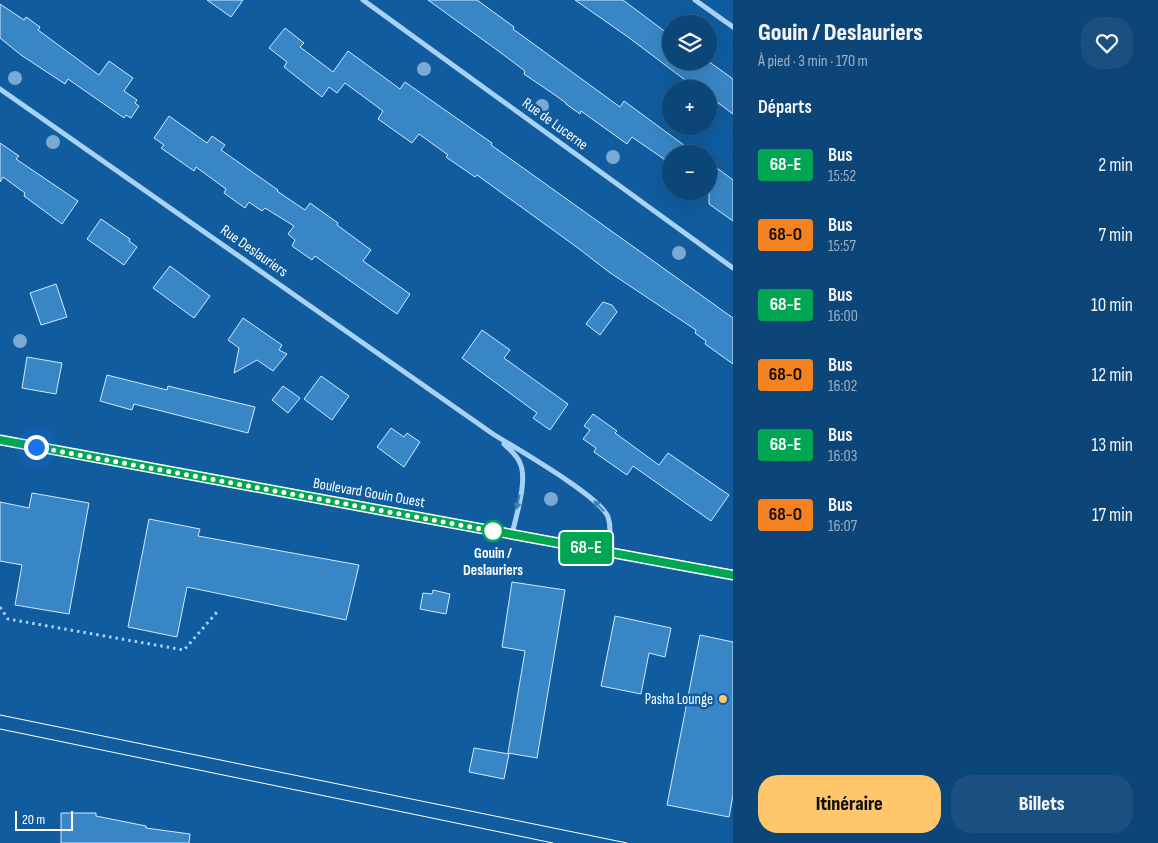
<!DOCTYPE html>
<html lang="fr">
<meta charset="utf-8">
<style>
body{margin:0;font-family:"Sofia Sans Condensed",sans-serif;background:#1a4f7f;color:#f1f3f6;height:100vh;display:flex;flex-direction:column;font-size:19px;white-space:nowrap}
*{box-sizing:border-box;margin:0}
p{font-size:16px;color:#9ab1c6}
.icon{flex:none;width:28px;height:28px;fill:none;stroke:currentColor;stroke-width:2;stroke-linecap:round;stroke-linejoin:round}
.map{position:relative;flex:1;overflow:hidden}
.drawer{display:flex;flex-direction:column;background:#0c4577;width:425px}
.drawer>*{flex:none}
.badge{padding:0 10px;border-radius:4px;font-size:18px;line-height:32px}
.fabs{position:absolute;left:662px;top:15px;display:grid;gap:10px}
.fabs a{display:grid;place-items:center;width:55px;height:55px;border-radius:50%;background:#0c4577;box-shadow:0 5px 20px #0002,0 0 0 1px #2c5d89;font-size:25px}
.scale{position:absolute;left:15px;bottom:12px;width:58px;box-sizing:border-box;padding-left:5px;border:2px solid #fff;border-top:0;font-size:14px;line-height:18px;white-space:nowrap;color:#fff;-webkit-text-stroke:4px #105c9f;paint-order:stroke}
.you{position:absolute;width:25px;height:25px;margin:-12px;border:4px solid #fff;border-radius:50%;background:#1a73e8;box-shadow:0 0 0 8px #1a73e833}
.map>.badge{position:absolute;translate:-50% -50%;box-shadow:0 0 0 2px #fff}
h2{padding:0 25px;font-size:19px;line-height:45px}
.round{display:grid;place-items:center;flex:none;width:52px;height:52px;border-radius:20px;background:#1a4f7f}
.head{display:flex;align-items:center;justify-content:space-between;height:85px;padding:0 25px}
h1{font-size:24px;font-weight:800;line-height:38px}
.button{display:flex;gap:10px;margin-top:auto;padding:10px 25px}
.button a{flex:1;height:58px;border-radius:20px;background:#ffc66b;color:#111;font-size:20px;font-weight:800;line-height:58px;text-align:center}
.button a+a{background:#1a4f7f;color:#f1f3f6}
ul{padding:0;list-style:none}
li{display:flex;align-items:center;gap:15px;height:70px;padding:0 25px}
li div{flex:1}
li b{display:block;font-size:19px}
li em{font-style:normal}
li .badge{min-width:55px;font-weight:700;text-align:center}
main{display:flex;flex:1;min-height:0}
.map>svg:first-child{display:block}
.building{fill:#3986c6;stroke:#d0e9fe}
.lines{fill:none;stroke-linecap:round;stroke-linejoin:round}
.path{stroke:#a7d2f5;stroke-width:3;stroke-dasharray:2.5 4;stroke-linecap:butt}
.minor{stroke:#a7d2f5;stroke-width:5}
.secondary{stroke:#d7ecfe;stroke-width:10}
.tram{stroke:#fff;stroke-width:1}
.tree{fill:#7aaad3}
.oneway{fill:#3d7fb9}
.line-casing{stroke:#fff;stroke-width:11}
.line{stroke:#00a651;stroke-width:8}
.walk{stroke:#fff;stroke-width:5;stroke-dasharray:0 9}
.stop-dot{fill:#fff;stroke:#00a651;stroke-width:2.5}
.poi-dot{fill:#ffc66b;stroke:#105c9f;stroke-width:2}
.labels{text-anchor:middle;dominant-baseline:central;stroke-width:5;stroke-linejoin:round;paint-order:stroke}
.street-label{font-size:15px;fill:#fff;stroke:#105c9f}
.stop-label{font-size:15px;font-weight:bold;fill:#fff;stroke:#105c9f}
.poi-label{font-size:15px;fill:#fff;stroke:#105c9f;text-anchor:end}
</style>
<main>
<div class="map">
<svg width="733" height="843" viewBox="0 0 733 843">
<rect width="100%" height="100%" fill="#105c9f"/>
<!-- building -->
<path class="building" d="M207 0H243L231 17Z
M428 0H477L514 27 513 29 620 107 624 101 696 154H671V164L632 137 627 144 581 111 580 114 566 104V103L555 95 524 74 525 71 497 50Z
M575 0H623L671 36V61H708L733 79V114L709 96V89H697L628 37Z
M0 4 24 20 26 17 40 27 38 30 99 75 109 61 133 78 124 91 137 100 135 103 139 106 131 118 126 115 124 118 68 79 65 84 21 55 0 38Z
M285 28 304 43 300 47 333 72 348 51 400 89 405 82 492 143 491 145 733 318V364L705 344 706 341 695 333 696 330 609 272 578 248 477 175 475 177 446 157 448 155 419 134 412 143 378 119 383 111 345 83 337 93 329 87 322 97 284 67 287 62 269 48Z
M169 116 207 143 212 136 225 145 221 150 278 190 277 191 305 210 310 203 338 223 337 225 371 250 363 261 410 294 397 314 315 256 312 260 292 246 295 240 288 234 294 226 265 208 262 211 249 202 245 208 224 193 226 189 196 167 194 171 161 148 164 145 154 138Z
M0 143 19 156 16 159 78 201 62 224 24 196 25 193 3 177 0 182Z
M709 162 733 180V221L709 204Z
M101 219 130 239 129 241 137 247 124 265 87 239Z
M170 266 210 296 194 318 153 288Z
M56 284 67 317 41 325 30 293Z
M603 302 612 305 617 312 600 335 586 324Z
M243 318 282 345 279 350 287 354 273 371 257 360 234 373 239 348 228 340Z
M482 330 510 350 504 358 568 404 550 430 533 418 537 413 462 358Z
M27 357 62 363 56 394 22 388Z
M107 375 167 390 168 386 255 407 248 433 134 404 132 410 100 401Z
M321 376 349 396 332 420 304 399Z
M283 386 300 398 288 413 272 400Z
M593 414 617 431 615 433 659 465 668 453 729 495 711 521 633 466 627 475 594 452 596 448 583 439 590 430 584 426Z
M391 428 404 437 407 433 420 442 404 467 377 447Z
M32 493 89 503 69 614 15 605 22 565 0 561V502L29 508Z
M149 519 200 529 198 536 359 565 346 620 187 587 177 637 128 627Z
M512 582 565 590 537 758 508 753 525 651 502 647Z
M433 590 450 594 446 614 420 609 423 593 432 594Z
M615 616 671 628 665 657 649 653 641 694 601 686Z
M700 635 733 642V795L729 817 667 805Z
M474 748 509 754 504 779 469 772Z
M61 813H96V816L146 826V828L190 834 189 843H61Z"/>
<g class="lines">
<!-- path -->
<path class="path" d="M0 607 8 619 184 650 217 612"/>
<!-- minor -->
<path class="minor" d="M363 0 733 268
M695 0 733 27
M0 89 493 434C515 448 600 496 608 517 612 529 609 540 606 551
M504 444C510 450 517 455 520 463 528 480 516 516 512 534"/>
<!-- secondary -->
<path class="secondary" d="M0 440 733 575"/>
<!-- tram -->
<path class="tram" d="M0 715 627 843
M0 729 553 843"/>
</g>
<!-- trees -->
<g class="tree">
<circle cx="424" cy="69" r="7"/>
<circle cx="15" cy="78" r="7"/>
<circle cx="542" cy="106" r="7"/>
<circle cx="53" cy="142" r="7"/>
<circle cx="613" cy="157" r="7"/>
<circle cx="679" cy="253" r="7"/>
<circle cx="20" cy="341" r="7"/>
<circle cx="551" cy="499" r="7"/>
</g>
<!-- one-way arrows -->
<defs><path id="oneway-solid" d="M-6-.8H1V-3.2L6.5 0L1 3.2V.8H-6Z" transform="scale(1.25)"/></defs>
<g class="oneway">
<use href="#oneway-solid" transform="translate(518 502) rotate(102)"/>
<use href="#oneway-solid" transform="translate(599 506) rotate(-134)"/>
</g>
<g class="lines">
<!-- line casing -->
<g class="line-casing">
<path id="line" d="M0 440 733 575"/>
</g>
<!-- line -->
<use href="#line" class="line"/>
<!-- walk -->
<path class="walk" d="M36 447 498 532 493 531"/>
</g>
<!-- markers -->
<circle class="stop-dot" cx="493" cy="531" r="10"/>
<circle class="poi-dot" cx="723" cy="699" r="5"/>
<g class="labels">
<!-- street labels -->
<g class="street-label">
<text transform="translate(555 124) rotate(36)">Rue de Lucerne</text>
<text transform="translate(254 251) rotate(35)">Rue Deslauriers</text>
<text transform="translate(369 493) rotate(10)">Boulevard Gouin Ouest</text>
</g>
<!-- stop labels -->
<g class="stop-label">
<text x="493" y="553">Gouin /<tspan x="493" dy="17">Deslauriers</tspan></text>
</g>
<!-- poi labels -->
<g class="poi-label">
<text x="713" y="699">Pasha Lounge</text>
</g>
</g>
</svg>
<div class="fabs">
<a><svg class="icon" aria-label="layers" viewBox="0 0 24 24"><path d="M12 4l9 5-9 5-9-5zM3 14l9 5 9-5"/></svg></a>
<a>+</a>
<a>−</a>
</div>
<div class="scale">20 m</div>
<div class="you" style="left:36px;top:447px"></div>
<b class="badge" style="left:586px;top:548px;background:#00a651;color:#fff">68-E</b>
</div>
<section class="drawer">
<div class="head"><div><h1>Gouin / Deslauriers</h1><p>À pied · 3 min · 170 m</p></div><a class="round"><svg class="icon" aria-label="heart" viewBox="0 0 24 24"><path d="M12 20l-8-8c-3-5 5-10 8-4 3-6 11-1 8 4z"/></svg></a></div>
<h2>Départs</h2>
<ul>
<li><span class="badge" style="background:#00a651;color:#fff">68-E</span><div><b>Bus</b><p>15:52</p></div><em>2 min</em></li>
<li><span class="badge" style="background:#f58220;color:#111">68-O</span><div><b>Bus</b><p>15:57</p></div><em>7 min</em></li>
<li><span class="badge" style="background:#00a651;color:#fff">68-E</span><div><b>Bus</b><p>16:00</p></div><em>10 min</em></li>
<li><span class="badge" style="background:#f58220;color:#111">68-O</span><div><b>Bus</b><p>16:02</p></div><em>12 min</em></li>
<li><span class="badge" style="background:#00a651;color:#fff">68-E</span><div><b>Bus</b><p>16:03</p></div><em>13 min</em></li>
<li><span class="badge" style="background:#f58220;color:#111">68-O</span><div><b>Bus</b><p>16:07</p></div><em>17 min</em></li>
</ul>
<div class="button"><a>Itinéraire</a><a>Billets</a></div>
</section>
</main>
